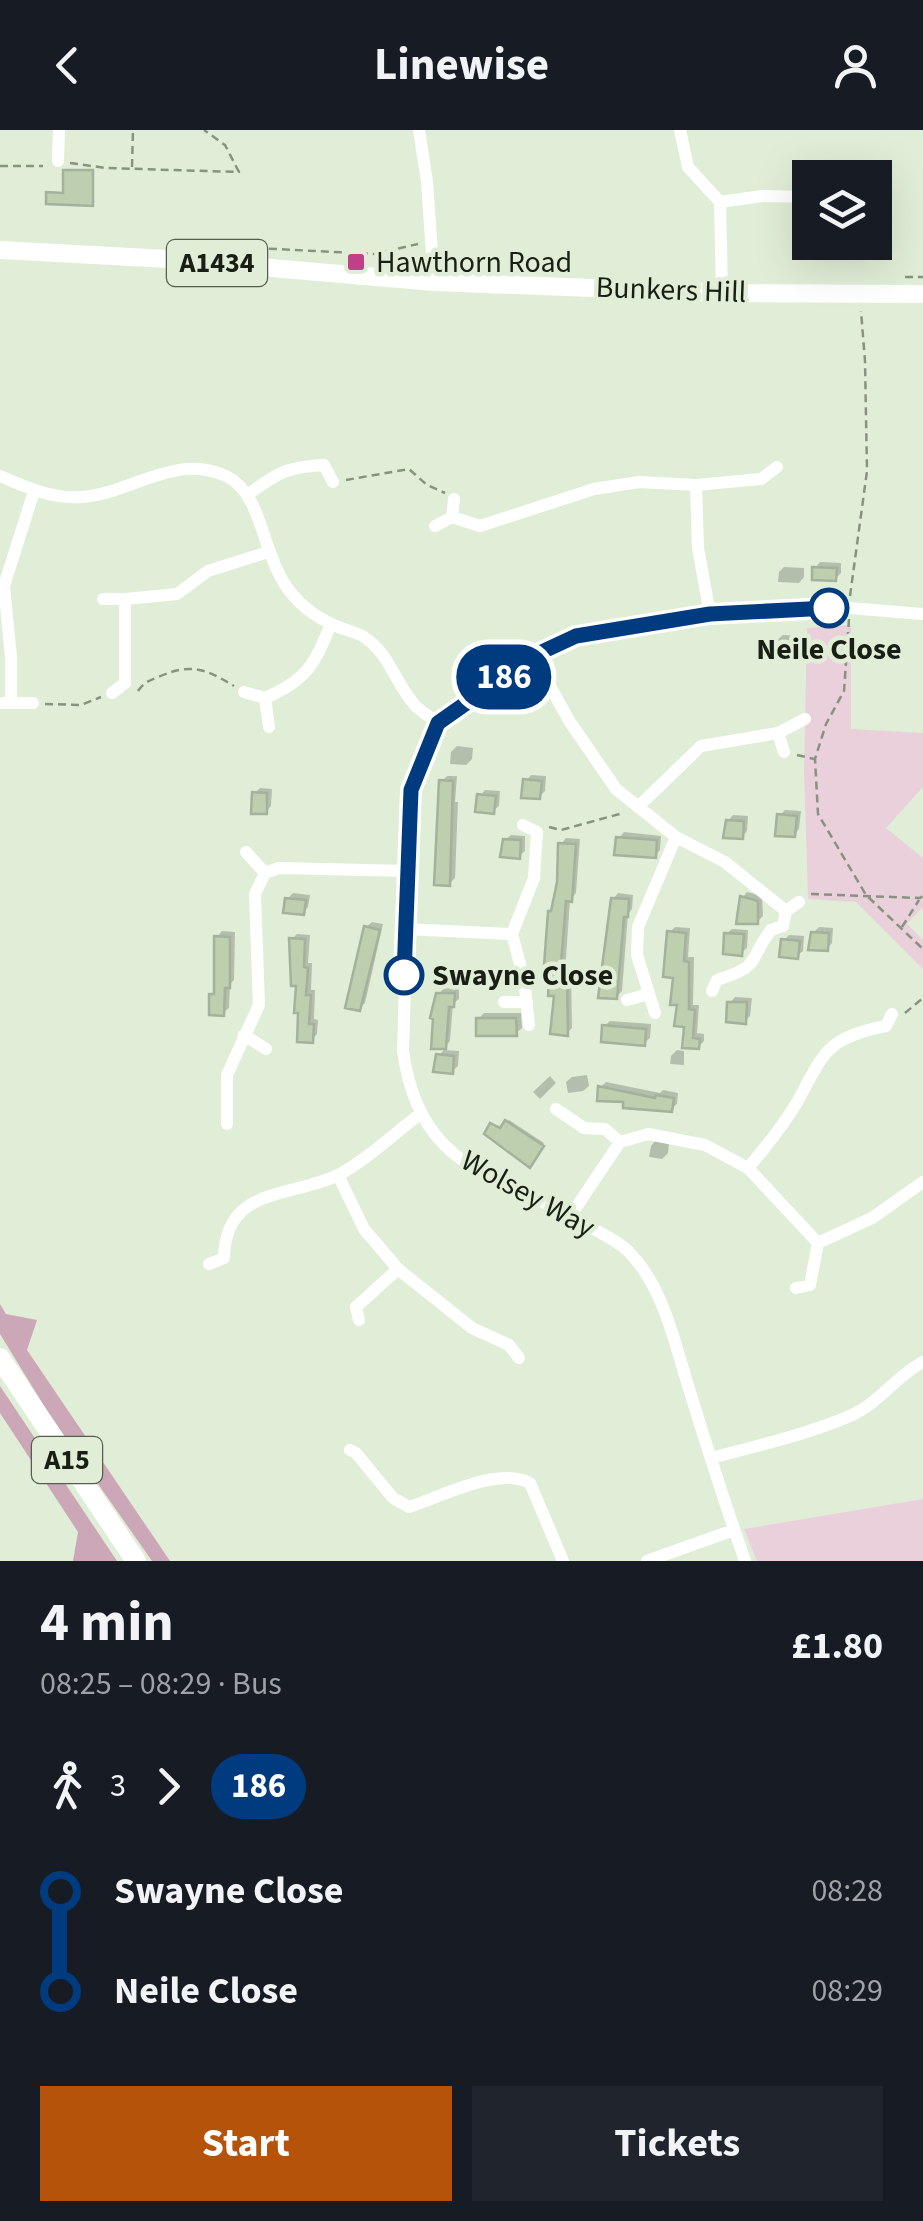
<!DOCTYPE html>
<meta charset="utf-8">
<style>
body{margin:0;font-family:"Source Sans 3",sans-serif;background:#20242c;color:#f1f3f6;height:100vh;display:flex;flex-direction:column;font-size:38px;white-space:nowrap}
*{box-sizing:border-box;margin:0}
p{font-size:32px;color:#9ea1a6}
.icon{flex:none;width:55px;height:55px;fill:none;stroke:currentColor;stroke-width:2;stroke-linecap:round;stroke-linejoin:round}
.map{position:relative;height:1431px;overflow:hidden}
.side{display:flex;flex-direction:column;background:#171b24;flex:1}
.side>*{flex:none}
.badge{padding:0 20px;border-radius:32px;font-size:35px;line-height:65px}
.controls{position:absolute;left:792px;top:30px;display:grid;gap:20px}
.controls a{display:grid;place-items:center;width:100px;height:100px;border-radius:0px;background:#171b24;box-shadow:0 10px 40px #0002;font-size:50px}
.map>.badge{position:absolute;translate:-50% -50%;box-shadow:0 0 0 5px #fff}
.legs{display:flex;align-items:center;gap:15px;height:110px;padding:0 40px;font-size:32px}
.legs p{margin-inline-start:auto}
.head{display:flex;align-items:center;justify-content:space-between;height:170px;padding:0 40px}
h1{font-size:55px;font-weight:700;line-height:75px}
.primary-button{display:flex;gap:20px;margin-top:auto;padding:20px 40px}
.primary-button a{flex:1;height:115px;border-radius:0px;background:#b45309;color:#fff;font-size:40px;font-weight:700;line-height:115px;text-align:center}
.primary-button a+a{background:#20242c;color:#f1f3f6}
ul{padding:0 40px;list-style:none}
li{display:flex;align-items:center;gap:35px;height:100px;font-size:38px}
li i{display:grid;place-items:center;width:15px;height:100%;margin:0 12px;background:currentColor}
li i::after{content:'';width:25px;height:25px;margin:-12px;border:8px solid;border-radius:50%;background:#171b24}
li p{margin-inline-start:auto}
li:first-child i{background:linear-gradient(#0000 50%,currentColor 0)}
li:last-child i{background:linear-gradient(currentColor 50%,#0000 0)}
header{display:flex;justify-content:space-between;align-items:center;height:130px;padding:0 40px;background:#171b24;font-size:45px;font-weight:700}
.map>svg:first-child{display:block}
.green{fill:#e9d0db}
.forest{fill:#cca7b7}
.shadow{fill:#0003}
.building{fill:#bdcfae;stroke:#a4b19b;stroke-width:2.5}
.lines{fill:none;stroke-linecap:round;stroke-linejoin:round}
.path{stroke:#899281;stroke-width:2.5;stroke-dasharray:8 5;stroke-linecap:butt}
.minor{stroke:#fff;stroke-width:12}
.major{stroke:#fff;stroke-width:18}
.highway{stroke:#fff;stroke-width:20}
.line-1-casing{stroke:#fff;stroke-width:22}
.line-1{stroke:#003b80;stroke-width:15}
.poi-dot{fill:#c13f86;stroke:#e1eed7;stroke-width:4}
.stop-1-dot{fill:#fff;stroke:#003b80;stroke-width:5}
.labels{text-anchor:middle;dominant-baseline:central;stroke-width:9;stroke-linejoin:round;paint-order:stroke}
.shield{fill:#e1eed7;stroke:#565d50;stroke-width:2.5}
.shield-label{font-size:28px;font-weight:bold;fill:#1a1f16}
.poi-label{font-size:30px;fill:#1a1f16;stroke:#e1eed7;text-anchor:start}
.street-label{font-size:30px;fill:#1a1f16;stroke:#e1eed7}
.stop-label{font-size:30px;font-weight:bold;fill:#1a1f16;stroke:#e1eed7}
</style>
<header><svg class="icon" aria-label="back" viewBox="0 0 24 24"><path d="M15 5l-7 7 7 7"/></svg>Linewise<svg class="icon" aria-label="person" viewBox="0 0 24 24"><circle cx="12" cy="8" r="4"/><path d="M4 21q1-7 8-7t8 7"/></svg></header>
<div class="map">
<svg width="923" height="1431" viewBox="0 0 923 1431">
<rect width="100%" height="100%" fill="#e1eed7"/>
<!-- green -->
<path class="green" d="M851 495V599L923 603V657L886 698 923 728V777L907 794 923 810V839L856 772 808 769 804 640 807 498Z
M923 1369V1431H757L744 1399Z"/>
<!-- forest -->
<path class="forest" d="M0 1174 6 1184 37 1190 27 1220 170 1431H152L49 1284 0 1204Z
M0 1256 117 1431H73L78 1402 0 1283Z"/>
<!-- shadow -->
<path class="shadow" d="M68 39H94L92 73 49 63 65 62Z
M820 432 841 433V443L835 449 815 438Z
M784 437 804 438V447L799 453 778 452 779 442Z
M783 505 803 506 802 516 797 521 777 520V510Z
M457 616 473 618 472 629 466 635 450 634 451 622Z
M531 645 546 646 545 661 539 667 526 651Z
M447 646H457L455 672H458L455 748 449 754 441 652Z
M260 658 272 659 271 676 266 682 255 663Z
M485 660 500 661 499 676 493 681 480 666Z
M785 680 801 681 799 699 794 705 780 685Z
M733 685 748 686 747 701 742 707 728 691Z
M624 702 661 706 660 720 655 726 619 708Z
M511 705 525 706V721L519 726 505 710Z
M566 708 580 709 576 763 570 770 565 842H571L572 898 567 903 556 864 554 778 561 714Z
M747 762 762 766 763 786 757 792 742 768Z
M293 763 310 765 308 777 303 783 287 769Z
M618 763 633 765 632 779 628 784 622 861 616 867 613 769Z
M372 792 383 794 365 873 359 878 366 797Z
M675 797 690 798 688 827H694L693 875H699L697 903 704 904V911L698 917 689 916 680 873 670 802Z
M819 797 833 798 832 813 827 819 813 803Z
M732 799 748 800 747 818 741 823 726 804Z
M222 801 235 802 234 850 230 854 229 878 223 883 212 865 216 861 217 807Z
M297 804 310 805 308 833H312L311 860H315L314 889 318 890 317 904 312 910 292 809Z
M789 805 804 806 803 821 797 826 784 810Z
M444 858 459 859V869L453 874 450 911 445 917 439 864Z
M735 867 752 868 750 886 745 891 730 873Z
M484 883H521L522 898 516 903 478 889Z
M610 891 651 894 650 908 644 913 604 896Z
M444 920 459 921 458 936 452 941 438 926Z
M677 920 684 921V935L670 934 671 926Z
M587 945 589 956 583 961 568 963 566 952 572 947Z
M550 946 556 953 540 969 533 962Z
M606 952 660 963 663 960 678 963 677 974 671 979 626 969 601 957Z
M509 990 544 1013 529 1034 492 994 504 997Z
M656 1010 669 1013 668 1023 662 1029 649 1027 651 1016Z"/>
<!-- building -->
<path class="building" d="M63 40H93V76L46 74V62L63 63Z
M812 437 837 438 836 451 812 450Z
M523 649 542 651 540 669 521 668Z
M439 650 453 651 450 756 434 755Z
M252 662 267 663V684H251Z
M477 664 496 666 494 684 475 682Z
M777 684 797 686 795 707 775 706Z
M726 690 744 691 743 709 723 708Z
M616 707 657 710 656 728 614 725Z
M503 709 521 710 520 729 500 727Z
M558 713 576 714 572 772 566 771 560 847H567L568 906 550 904 554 866H548L550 836H544L548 781H551L557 752Z
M740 766 758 771V794H736Z
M285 768 306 770 304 785 283 783Z
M611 768 629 769 628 787H624L617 869 598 868Z
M364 796 380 800 360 881 345 878Z
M667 801 686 803 684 831 689 832V879L695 880 693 908 700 909 699 919 682 918 684 897 674 896 677 875H670L673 848 663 847Z
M811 802 829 803 828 821 808 820Z
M724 803 744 804 742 826 723 824Z
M214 806 230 807V858H225L224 886 209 885V864H214Z
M289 808 305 809 304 837 308 838 306 865H311L309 894H314L313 913 297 912 298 883H294L296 856H291Z
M781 809 800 811 798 829 779 827Z
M436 863H455L454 877H449L446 919H431L433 889 430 888Z
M727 872H747L746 894 726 892Z
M476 888H516L517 906H476Z
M602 895 646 899 645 916 601 912Z
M436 924 454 926 453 944 433 942Z
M598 956 655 968 656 965 674 968 672 982 623 978V972L597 971Z
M505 990 544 1016 530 1038 484 1004 490 993 500 998Z"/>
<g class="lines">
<!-- path -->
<path class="path" d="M70 33 106 38 239 42 225 15 204 0
M0 36H43
M132 37 133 0
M217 116 374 124 418 114
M446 123 455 133 467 137
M905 147H923
M346 350 409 339 427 355 445 363
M850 466 867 341 865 231 861 181
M849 489 844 561 826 594 815 629 818 684 866 765 923 819
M138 561C144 552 149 551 158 547 191 533 204 538 234 556
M45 574 81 575 101 567
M797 625 814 629
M549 697 561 700 623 683
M811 764 920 768 923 766
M902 797 919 770
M905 883 923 868"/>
<!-- minor -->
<path class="minor" d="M419 0 427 52 434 152
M680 0 688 37 720 72 722 163
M58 31 59 0
M720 72 762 66 810 67
M0 346C25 357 52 369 81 367 131 364 177 321 228 347 261 364 263 421 284 453 296 472 315 487 336 496 345 500 356 502 364 507 390 524 395 553 414 574 420 582 431 587 439 593
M696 355 761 349 777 337
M250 363C279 342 287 337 324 335L333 352
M454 369 452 387 480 396 594 359 639 352 696 355 698 418 710 484
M435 396 452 387
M103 469H125
M533 526 570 592 616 659 676 707 725 732 786 781 799 772
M244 562 265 568
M112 563 125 553V469L177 464 208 441 268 422
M0 573H11V527L4 456 34 361
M11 573H33
M269 597 265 568C307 550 314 535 331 494
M778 603 784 622
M638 677 701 616 778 603 805 589
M246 722 265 743
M405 799 512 804 534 748 537 702 523 695
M512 804 524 849 529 895
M712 861 717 850C763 835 746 833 771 800L783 796 786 781
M627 870 649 864
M504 872H527
M655 883 637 825 638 797 676 707
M244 905 266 919
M556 979 584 998 605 999 620 1012
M227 994V945L259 875 255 764 265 743 279 738 406 741
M748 1038C766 1017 782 997 796 974 824 924 824 908 886 896L892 884
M338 1045 364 1099 398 1139 472 1198 509 1215 519 1228
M571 1085 620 1012 648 1004 705 1015 748 1038 818 1113 872 1088 923 1052
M209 1134 224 1128C225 1056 291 1068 338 1045 365 1031 395 1003 420 984
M796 1158 810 1155 818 1113
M359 1190 356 1177 398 1139
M350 1320 356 1323 393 1368 409 1377C443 1366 499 1336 530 1353L563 1431
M711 1328C753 1317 816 1302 854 1284 881 1271 897 1245 923 1232
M647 1431 734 1400
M745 1431C726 1376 708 1321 691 1265 675 1216 665 1158 628 1121 618 1111 602 1104 589 1096 499 1042 420 1044 403 921L411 659 439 593 533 526 576 507 710 484 779 479 849 478 923 484"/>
<!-- major -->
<path class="major" d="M0 120 168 129 434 152 722 163 923 164"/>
<!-- highway -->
<path class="highway" d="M0 1228 136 1431"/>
</g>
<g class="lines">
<!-- line-1 casing -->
<g class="line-1-casing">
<path id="line-1" d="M404 845 411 660 438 593 533 526 576 506 710 484 829 478"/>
</g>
<!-- line-1 -->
<use href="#line-1" class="line-1"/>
</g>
<!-- markers -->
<rect class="poi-dot" x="346" y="122" width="20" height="20" rx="5"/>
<g class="stop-1-dot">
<circle cx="829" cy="478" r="18"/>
<circle cx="404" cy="845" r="18"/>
</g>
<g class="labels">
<!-- shield labels -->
<g class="shield">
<rect x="167" y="110" width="100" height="46" rx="8"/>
<rect x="32" y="1307" width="70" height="46" rx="8"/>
</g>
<g class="shield-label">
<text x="217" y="133">A1434</text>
<text x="67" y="1330">A15</text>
</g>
<!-- poi labels -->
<g class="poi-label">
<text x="376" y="132">Hawthorn Road</text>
</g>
<!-- street labels -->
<g class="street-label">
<text transform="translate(671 160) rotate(2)">Bunkers Hill</text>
<text transform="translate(528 1064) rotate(29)">Wolsey Way</text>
</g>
<!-- stop labels -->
<g class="stop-label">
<text x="829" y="519">Neile Close</text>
<text x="432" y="845" text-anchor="start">Swayne Close</text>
</g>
</g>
</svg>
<div class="controls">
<a><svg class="icon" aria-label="layers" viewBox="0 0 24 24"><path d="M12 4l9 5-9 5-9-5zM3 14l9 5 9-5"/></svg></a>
</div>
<b class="badge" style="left:504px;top:547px;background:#003b80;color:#fff">186</b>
</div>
<section class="side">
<div class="head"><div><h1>4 min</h1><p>08:25 – 08:29 · Bus</p></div><b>£1.80</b></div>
<div class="legs"><svg class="icon" aria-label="walk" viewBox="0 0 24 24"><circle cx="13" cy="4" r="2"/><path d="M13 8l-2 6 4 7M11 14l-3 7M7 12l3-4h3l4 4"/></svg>3<svg class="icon" aria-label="forward" viewBox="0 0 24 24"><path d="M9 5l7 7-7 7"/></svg><b class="badge" style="background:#003b80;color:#fff">186</b></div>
<ul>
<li><i style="color:#003b80"></i><b>Swayne Close</b><p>08:28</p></li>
<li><i style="color:#003b80"></i><b>Neile Close</b><p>08:29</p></li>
</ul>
<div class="primary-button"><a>Start</a><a>Tickets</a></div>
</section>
